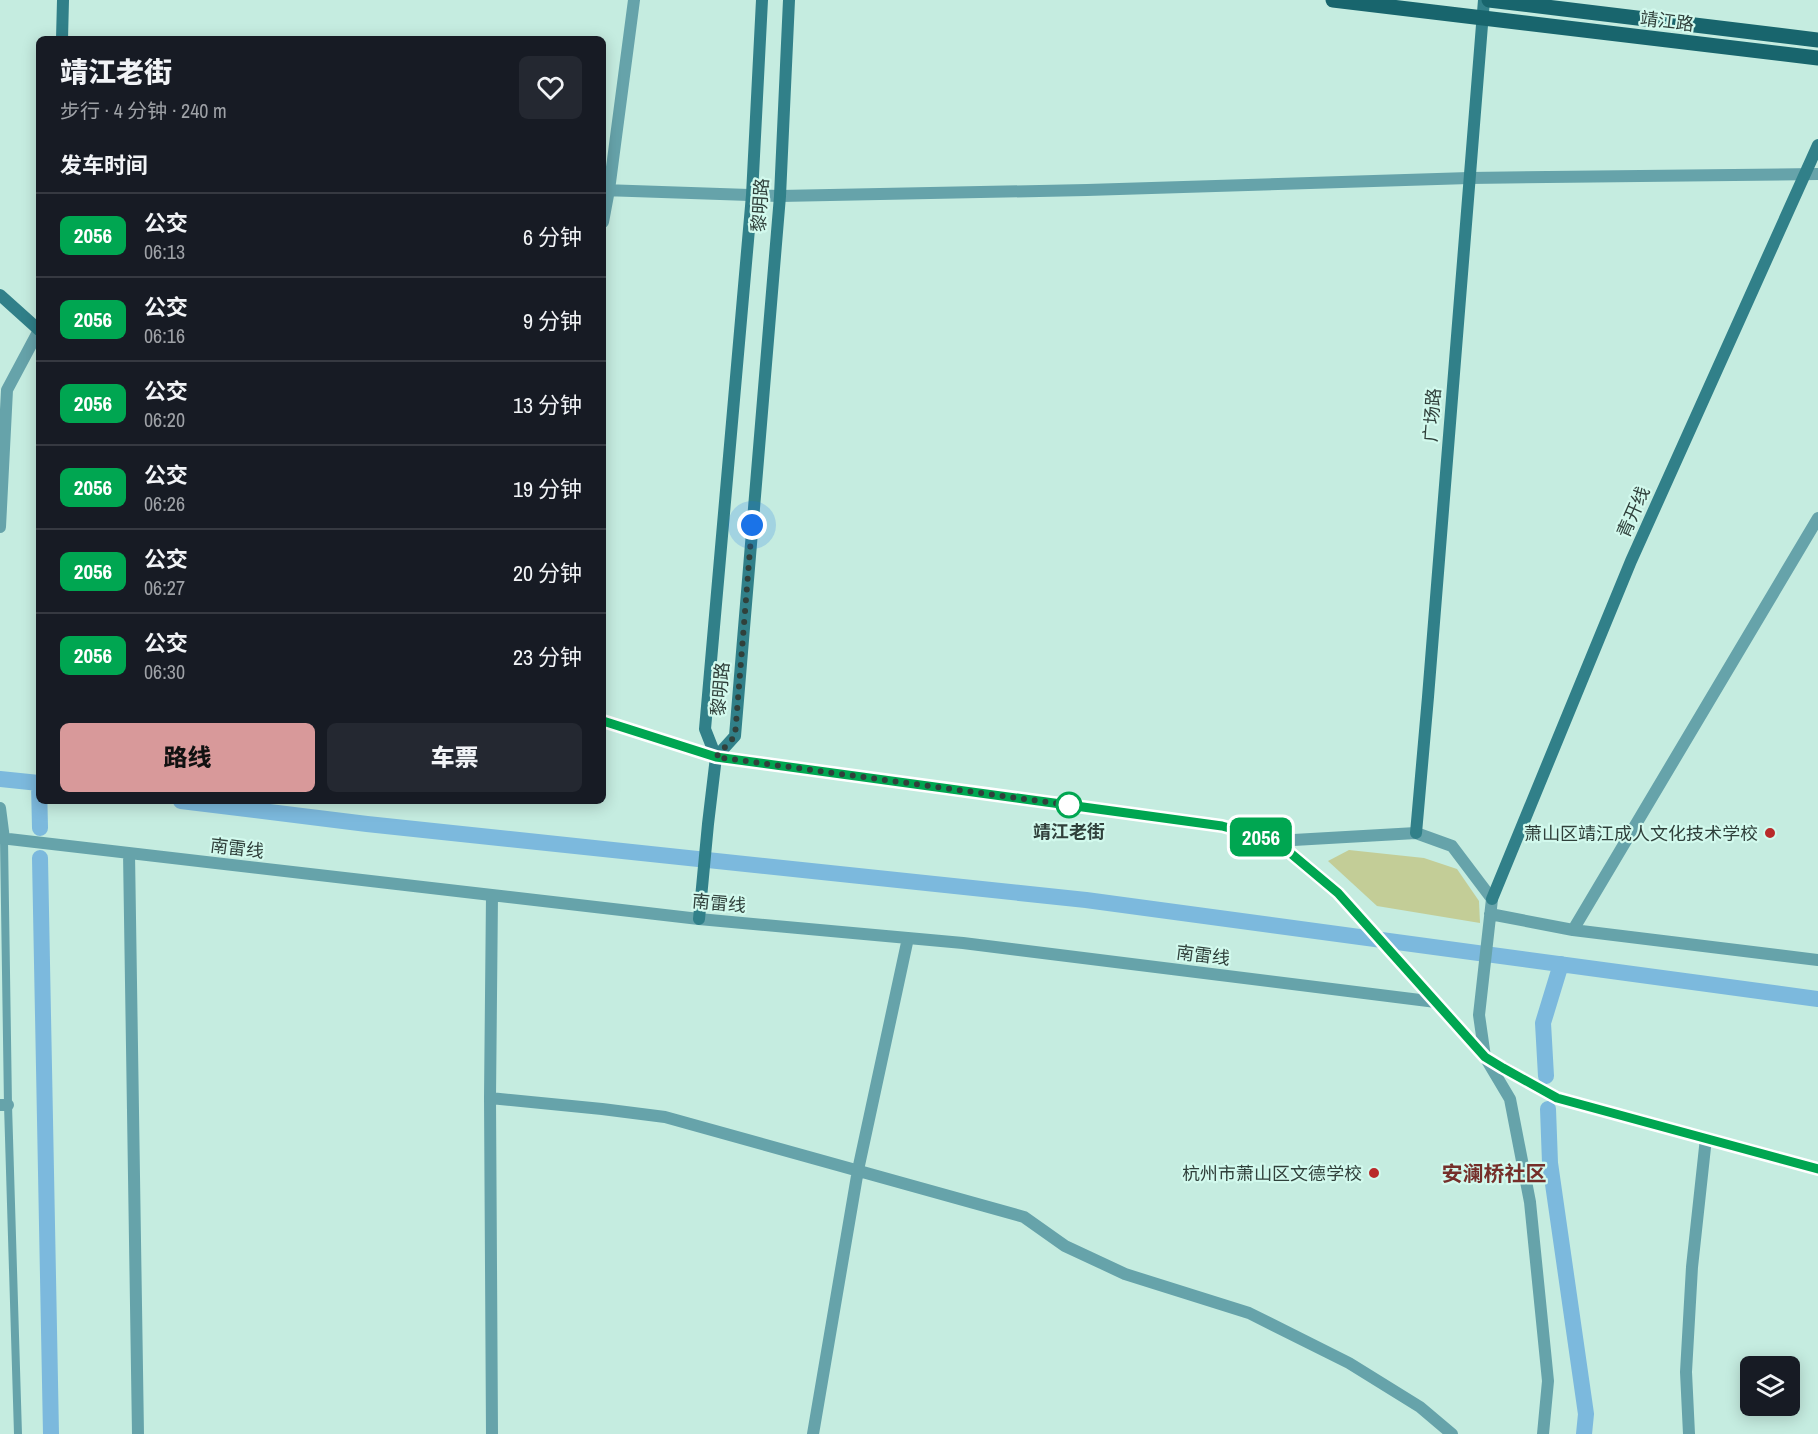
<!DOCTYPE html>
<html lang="zh">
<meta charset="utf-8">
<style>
body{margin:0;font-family:"Archivo Narrow","Noto Sans SC",sans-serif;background:#242831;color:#f1f3f6;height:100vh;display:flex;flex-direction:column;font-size:22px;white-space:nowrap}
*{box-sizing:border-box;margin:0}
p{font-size:20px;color:#9ea1a6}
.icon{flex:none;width:33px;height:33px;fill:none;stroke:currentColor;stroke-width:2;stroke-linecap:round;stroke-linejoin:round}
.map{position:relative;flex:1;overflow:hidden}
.drawer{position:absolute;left:36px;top:36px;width:570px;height:768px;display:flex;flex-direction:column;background:#171b24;border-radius:9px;box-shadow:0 3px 15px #0003}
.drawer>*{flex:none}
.badge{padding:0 12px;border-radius:9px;font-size:21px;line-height:39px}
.fabs{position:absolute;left:1740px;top:1356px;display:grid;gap:12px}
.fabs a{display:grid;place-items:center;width:60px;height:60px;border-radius:9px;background:#171b24;box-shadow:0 3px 15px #0003;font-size:30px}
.you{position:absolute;width:30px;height:30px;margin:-15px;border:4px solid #fff;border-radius:50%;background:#1a73e8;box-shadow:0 0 0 9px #1a73e833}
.map>.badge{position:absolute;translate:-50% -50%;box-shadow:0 0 0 3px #fff}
h2{padding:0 24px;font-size:22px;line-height:54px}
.round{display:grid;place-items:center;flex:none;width:63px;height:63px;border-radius:9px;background:#242831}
.headline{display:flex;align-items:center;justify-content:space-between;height:102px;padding:0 24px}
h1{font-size:28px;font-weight:800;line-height:45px}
.cta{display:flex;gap:12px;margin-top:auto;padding:12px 24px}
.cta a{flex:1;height:69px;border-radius:9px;background:#d8999a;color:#111;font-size:24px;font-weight:800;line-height:69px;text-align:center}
.cta a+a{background:#242831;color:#f1f3f6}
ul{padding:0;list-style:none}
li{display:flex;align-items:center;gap:18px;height:84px;padding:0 24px;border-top:2px solid #363941}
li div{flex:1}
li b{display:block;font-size:22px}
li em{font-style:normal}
li .badge{min-width:66px;font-weight:700;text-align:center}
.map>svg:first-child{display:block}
.green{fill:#c3cd97}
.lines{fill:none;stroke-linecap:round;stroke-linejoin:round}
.canal{stroke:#7cb9dd;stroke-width:16}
.lane{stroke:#66a3aa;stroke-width:8}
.street{stroke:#66a3aa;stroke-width:12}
.secondary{stroke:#318089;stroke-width:12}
.primary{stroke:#18656d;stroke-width:15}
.line-casing{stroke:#fff;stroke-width:14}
.line{stroke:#00a651;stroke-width:9}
.walk{stroke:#30403b;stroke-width:6;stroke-dasharray:0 10.8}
.stop-dot{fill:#fff;stroke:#00a651;stroke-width:3}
.poi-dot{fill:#b92a2a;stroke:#d2f9ed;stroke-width:2}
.labels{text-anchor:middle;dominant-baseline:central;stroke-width:4.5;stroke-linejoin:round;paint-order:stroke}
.street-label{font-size:18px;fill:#30403b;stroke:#d2f9ed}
.stop-label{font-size:18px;font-weight:bold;fill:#30403b;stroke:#d2f9ed}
.poi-label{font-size:18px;fill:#30403b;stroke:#d2f9ed;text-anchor:end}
.quarter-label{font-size:21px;font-weight:bold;fill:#752f2a;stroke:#d2f9ed}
</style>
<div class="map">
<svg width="1818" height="1434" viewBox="0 0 1818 1434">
<rect width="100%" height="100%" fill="#c5ece0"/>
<!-- green -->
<path class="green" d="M1349 850 1424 858 1457 869 1479 901 1480 923 1377 906 1328 861Z"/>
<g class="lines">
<!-- canal -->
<path class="canal" d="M0 779 39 783
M39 783 40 828
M181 801 367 824 1086 900 1818 999
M40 858 51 1434
M1546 1076 1543 1023 1561 964
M1548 1109 1550 1163 1586 1414 1584 1434"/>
<!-- lane -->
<path class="lane" d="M4 839 8 1105 18 1434"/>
<!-- street -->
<path class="street" d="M603 190 780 196 1087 190 1469 178 1818 174
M603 222 609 190 634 0
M0 527 7 390 39 330
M0 808 4 839
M0 838 699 919 963 943 1436 1002
M1276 841 1416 833 1452 846 1492 899 1479 1015 1485 1057 1510 1099 1530 1202 1548 1381 1543 1434
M129 853 138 1434
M492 895 490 1098 492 1434
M1490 914 1573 930 1818 960
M1573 930 1818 518
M490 1098 602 1109 665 1117 1024 1217 1065 1246 1125 1274 1249 1313 1349 1363 1420 1407 1452 1434
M0 1105H8
M813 1434 858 1170 908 938
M1689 1434 1686 1372 1692 1267 1706 1138"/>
<!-- secondary -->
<path class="secondary" d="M762 0 752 195 705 729 716 757 735 736 780 196 789 0
M62 39 63 0
M0 295 39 330
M603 721 716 757 1222 826 1276 841 1338 893 1485 1057 1557 1098 1818 1169
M1416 833 1428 697 1484 0
M1492 899 1631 561 1818 145
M699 919 708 824 716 757"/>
<!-- primary -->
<path class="primary" d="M1333 0 1818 58
M1489 0 1818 40"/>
</g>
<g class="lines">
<!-- line casing -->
<g class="line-casing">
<path id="line" d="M603 721 716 757 1222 826 1276 841 1338 893 1485 1057 1503 1068 1557 1098 1818 1169"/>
</g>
<!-- line -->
<use href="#line" class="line"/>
<!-- walk -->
<path class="walk" d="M752 525 735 736 716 757 1069 805"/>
</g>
<!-- markers -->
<circle class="stop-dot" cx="1069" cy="805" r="12"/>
<g class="poi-dot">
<circle cx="1770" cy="833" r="6"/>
<circle cx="1374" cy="1173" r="6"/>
</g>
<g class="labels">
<!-- street labels -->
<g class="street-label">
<text transform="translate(1667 21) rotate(7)">靖江路</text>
<text transform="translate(760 205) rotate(-86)">黎明路</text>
<text transform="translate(1432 415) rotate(-86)">广场路</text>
<text transform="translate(1633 512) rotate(-66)">青开线</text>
<text transform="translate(720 689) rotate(-85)">黎明路</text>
<text transform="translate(237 848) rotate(7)">南雷线</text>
<text transform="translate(719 903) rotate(5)">南雷线</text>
<text transform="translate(1203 955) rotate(7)">南雷线</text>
</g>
<!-- stop labels -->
<g class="stop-label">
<text x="1069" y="831">靖江老街</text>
</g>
<!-- poi labels -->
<g class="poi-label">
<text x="1758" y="833">萧山区靖江成人文化技术学校</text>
<text x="1362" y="1173">杭州市萧山区文德学校</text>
</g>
<!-- quarter labels -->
<g class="quarter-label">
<text x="1494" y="1173">安澜桥社区</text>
</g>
</g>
</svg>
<div class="fabs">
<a><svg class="icon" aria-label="layers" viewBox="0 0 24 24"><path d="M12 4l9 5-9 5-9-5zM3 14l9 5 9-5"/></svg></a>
</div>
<div class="you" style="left:752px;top:525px"></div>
<b class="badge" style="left:1261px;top:837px;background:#00a651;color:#fff">2056</b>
<section class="drawer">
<div class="headline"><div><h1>靖江老街</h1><p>步行 · 4 分钟 · 240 m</p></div><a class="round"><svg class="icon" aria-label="heart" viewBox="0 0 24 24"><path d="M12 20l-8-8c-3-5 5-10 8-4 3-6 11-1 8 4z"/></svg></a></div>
<h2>发车时间</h2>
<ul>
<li><span class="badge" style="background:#00a651;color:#fff">2056</span><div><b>公交</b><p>06:13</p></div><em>6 分钟</em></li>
<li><span class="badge" style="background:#00a651;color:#fff">2056</span><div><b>公交</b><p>06:16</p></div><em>9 分钟</em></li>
<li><span class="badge" style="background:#00a651;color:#fff">2056</span><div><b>公交</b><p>06:20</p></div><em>13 分钟</em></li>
<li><span class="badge" style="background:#00a651;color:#fff">2056</span><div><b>公交</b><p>06:26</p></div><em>19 分钟</em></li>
<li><span class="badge" style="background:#00a651;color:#fff">2056</span><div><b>公交</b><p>06:27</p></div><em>20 分钟</em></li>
<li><span class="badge" style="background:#00a651;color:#fff">2056</span><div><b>公交</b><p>06:30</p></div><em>23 分钟</em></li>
</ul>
<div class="cta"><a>路线</a><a>车票</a></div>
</section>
</div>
